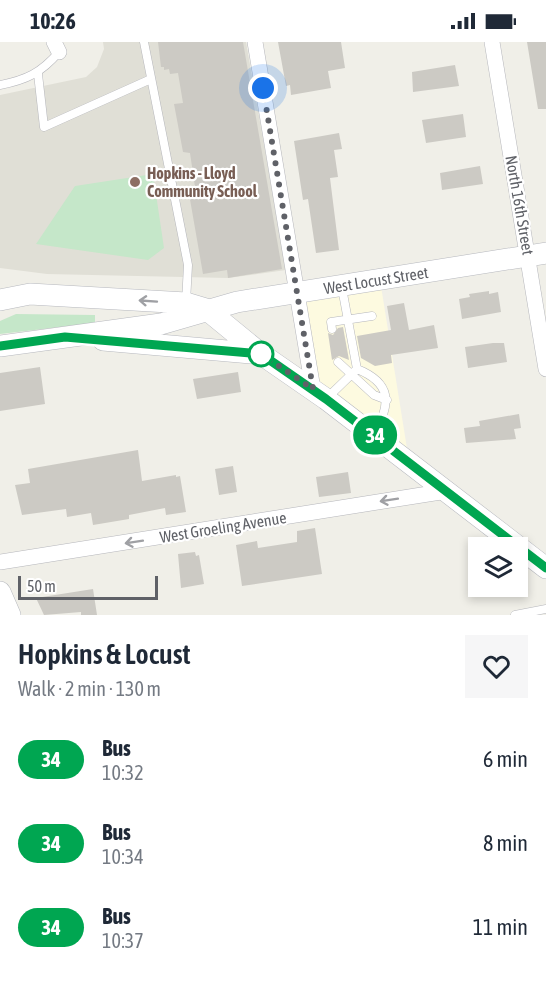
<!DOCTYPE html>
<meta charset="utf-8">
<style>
body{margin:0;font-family:"Asap Condensed",sans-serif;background:#f6f6f7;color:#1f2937;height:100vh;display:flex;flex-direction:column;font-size:22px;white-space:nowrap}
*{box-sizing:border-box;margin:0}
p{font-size:20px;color:#747a83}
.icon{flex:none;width:33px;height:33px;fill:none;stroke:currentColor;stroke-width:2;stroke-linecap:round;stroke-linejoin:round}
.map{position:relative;height:573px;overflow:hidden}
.details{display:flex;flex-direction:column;background:#fff;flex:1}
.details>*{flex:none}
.badge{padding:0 12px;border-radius:20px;font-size:21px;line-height:39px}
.tools{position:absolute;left:468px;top:495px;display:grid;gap:12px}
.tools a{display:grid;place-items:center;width:60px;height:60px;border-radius:0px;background:#fff;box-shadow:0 3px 9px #0003;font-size:30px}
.scale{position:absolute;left:18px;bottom:15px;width:140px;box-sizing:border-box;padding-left:6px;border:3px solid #5f6167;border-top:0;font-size:16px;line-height:21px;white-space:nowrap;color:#5f6167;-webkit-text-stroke:4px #fff;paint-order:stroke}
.you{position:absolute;width:30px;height:30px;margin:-15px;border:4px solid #fff;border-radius:50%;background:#1a73e8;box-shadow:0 0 0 9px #1a73e833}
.map>.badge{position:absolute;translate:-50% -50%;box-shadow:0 0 0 3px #fff}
.round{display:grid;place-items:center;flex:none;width:63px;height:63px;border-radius:0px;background:#f6f6f7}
.overview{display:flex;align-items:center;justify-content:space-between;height:102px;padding:0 18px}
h1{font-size:28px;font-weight:600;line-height:45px}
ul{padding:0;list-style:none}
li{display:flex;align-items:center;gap:18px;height:84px;padding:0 18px}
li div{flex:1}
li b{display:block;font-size:22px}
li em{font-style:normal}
li .badge{min-width:66px;font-weight:700;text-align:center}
.status{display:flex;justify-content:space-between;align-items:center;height:42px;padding:0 30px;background:#fff;direction:ltr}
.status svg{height:16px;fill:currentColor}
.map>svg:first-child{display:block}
.commercial{fill:#fdfae0}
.education{fill:#e0dfd6}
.green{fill:#c5e7c9}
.building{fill:#cccac4}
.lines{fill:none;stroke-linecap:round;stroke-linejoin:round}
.lane-casing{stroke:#b5b6bb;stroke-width:9}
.street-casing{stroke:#b5b6bb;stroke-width:16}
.secondary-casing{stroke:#b6b8be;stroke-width:22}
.lane{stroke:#fff;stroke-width:8}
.street{stroke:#fff;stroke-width:15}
.secondary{stroke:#fff;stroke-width:21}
.oneway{stroke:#9fa0a4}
.line-casing{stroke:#fff;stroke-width:14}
.line{stroke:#00a651;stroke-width:9}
.walk{stroke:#5f6167;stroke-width:6;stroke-dasharray:0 10.8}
.education-dot{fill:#8d6e63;stroke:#fff;stroke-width:2}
.stop-dot{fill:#fff;stroke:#00a651;stroke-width:3}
.labels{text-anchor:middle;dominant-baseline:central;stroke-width:4.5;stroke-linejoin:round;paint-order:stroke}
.education-label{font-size:16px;font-weight:bold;fill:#785e54;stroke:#fff;text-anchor:start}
.street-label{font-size:16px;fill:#5f6167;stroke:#fff}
</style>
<div class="status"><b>10:26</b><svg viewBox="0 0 49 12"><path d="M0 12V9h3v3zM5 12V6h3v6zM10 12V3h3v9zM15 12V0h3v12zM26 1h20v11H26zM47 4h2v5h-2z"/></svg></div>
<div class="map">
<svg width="546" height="573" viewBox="0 0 546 573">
<rect width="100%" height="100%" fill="#f0efe8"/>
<!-- commercial -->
<path class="commercial" d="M380 238 409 419 313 347 296 251Z"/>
<!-- education -->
<path class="education" d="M103 0H246L286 228 228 236 47 232 0 226V53L86 35 97 25 104 7Z"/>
<!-- green -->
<path class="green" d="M153 132 164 206 148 218 36 202 75 144Z
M16 272 95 273V281L0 292V279Z"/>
<!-- building -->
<path class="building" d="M158 0H243L282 227 228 236 227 228 203 232 188 146 195 145 190 111 183 110 174 62 183 61 178 31 170 32 169 27 164 28V25H161Z
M278 0H341L345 26 328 29 331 46 291 53 290 43 286 44Z
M527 0H546V67H538Z
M455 23 459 44 413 50 412 30Z
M463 72 466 95 426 101 422 78Z
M339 91 342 107 334 108 338 135 330 136 339 208 316 211 308 157 303 158 294 99Z
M480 124 483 142 442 148 440 131Z
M489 249V252L498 250 501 270 462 277 459 257 470 255 469 252Z
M404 261 409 288 434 283 438 306 391 313 392 321 375 324 361 316 357 294 391 288 387 264Z
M343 285 349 318 339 314 332 318 328 291 333 293 338 286Z
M493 301H504L507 320 468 326 465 305Z
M40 325 45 362 0 369V331Z
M238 330 241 350 197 357 193 337Z
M519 372 521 386 514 387 516 397 466 401 464 386 480 384 479 379Z
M138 408 142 439 176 433V435L180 434 186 470 166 473 165 466 129 473V477L93 483 91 471 67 475 66 467 22 473 15 443 30 441 28 427Z
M233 424 237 450 219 453 215 427Z
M348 430 351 451 319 455 316 435Z
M315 486 322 532 242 544 236 503 257 499 258 506 297 500V489Z
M195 510 196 514 199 513 204 542 181 546 178 512Z
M93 547 97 573H81V570L44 573 36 556Z"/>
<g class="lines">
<!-- lane casing -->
<g class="lane-casing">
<path id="lane" d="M144 0 188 223 186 260
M38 32 44 85 151 37
M0 43C26 38 41 31 59 10
M332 287 331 280 372 274
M338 320 374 353 387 358
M357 327C392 341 391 361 375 392
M327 356 357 327 342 246
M515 573 546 567"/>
</g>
<!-- street casing -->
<g class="street-casing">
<path id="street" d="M54 0 59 10
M255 0 313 347
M492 0 546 327
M0 520 447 449"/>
</g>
<!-- secondary casing -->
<g class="secondary-casing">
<path id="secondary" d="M0 258 30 252 186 261 206 267 261 312 326 357 546 526
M103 298 261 312
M0 304 161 282 237 260 546 211
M0 550 10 573"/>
</g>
<!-- lane -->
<use href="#lane" class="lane"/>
<!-- street -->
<use href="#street" class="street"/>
<!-- secondary -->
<use href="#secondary" class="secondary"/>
</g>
<!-- one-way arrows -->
<defs><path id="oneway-shaft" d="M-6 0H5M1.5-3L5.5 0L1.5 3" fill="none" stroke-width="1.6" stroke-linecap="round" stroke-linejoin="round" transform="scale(1.5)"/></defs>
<g class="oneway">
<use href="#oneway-shaft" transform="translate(148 259) rotate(-176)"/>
<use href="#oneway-shaft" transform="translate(389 458) rotate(171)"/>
<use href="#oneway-shaft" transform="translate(134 500) rotate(171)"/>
</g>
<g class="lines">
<!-- line casing -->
<g class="line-casing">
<path id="line" d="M0 304 65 295 261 312 326 357 546 526"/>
</g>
<!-- line -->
<use href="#line" class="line"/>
<!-- walk -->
<path class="walk" d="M261 312 313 347 263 46"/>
</g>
<!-- markers -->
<circle class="education-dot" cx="135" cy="140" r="6"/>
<circle class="stop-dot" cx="261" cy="312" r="12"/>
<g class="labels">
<!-- education labels -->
<g class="education-label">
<text x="147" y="131">Hopkins - Lloyd<tspan x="147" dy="18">Community School</tspan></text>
</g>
<!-- street labels -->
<g class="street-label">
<text transform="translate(520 163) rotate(80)">North 16th Street</text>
<text transform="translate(376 238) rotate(-9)">West Locust Street</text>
<text transform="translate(223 485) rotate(-9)">West Groeling Avenue</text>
</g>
</g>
</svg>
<div class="tools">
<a><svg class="icon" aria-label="layers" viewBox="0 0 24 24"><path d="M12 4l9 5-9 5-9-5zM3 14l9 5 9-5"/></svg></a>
</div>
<div class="scale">50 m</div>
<div class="you" style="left:263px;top:46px"></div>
<b class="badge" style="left:375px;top:393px;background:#00a651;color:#fff">34</b>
</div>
<section class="details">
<div class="overview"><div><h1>Hopkins &amp; Locust</h1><p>Walk · 2 min · 130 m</p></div><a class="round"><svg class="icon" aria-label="heart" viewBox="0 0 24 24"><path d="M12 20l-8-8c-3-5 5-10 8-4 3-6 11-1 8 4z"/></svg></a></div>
<ul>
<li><span class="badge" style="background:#00a651;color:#fff">34</span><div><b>Bus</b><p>10:32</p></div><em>6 min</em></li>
<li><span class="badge" style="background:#00a651;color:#fff">34</span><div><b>Bus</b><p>10:34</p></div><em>8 min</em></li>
<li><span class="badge" style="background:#00a651;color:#fff">34</span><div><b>Bus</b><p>10:37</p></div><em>11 min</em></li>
</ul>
</section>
